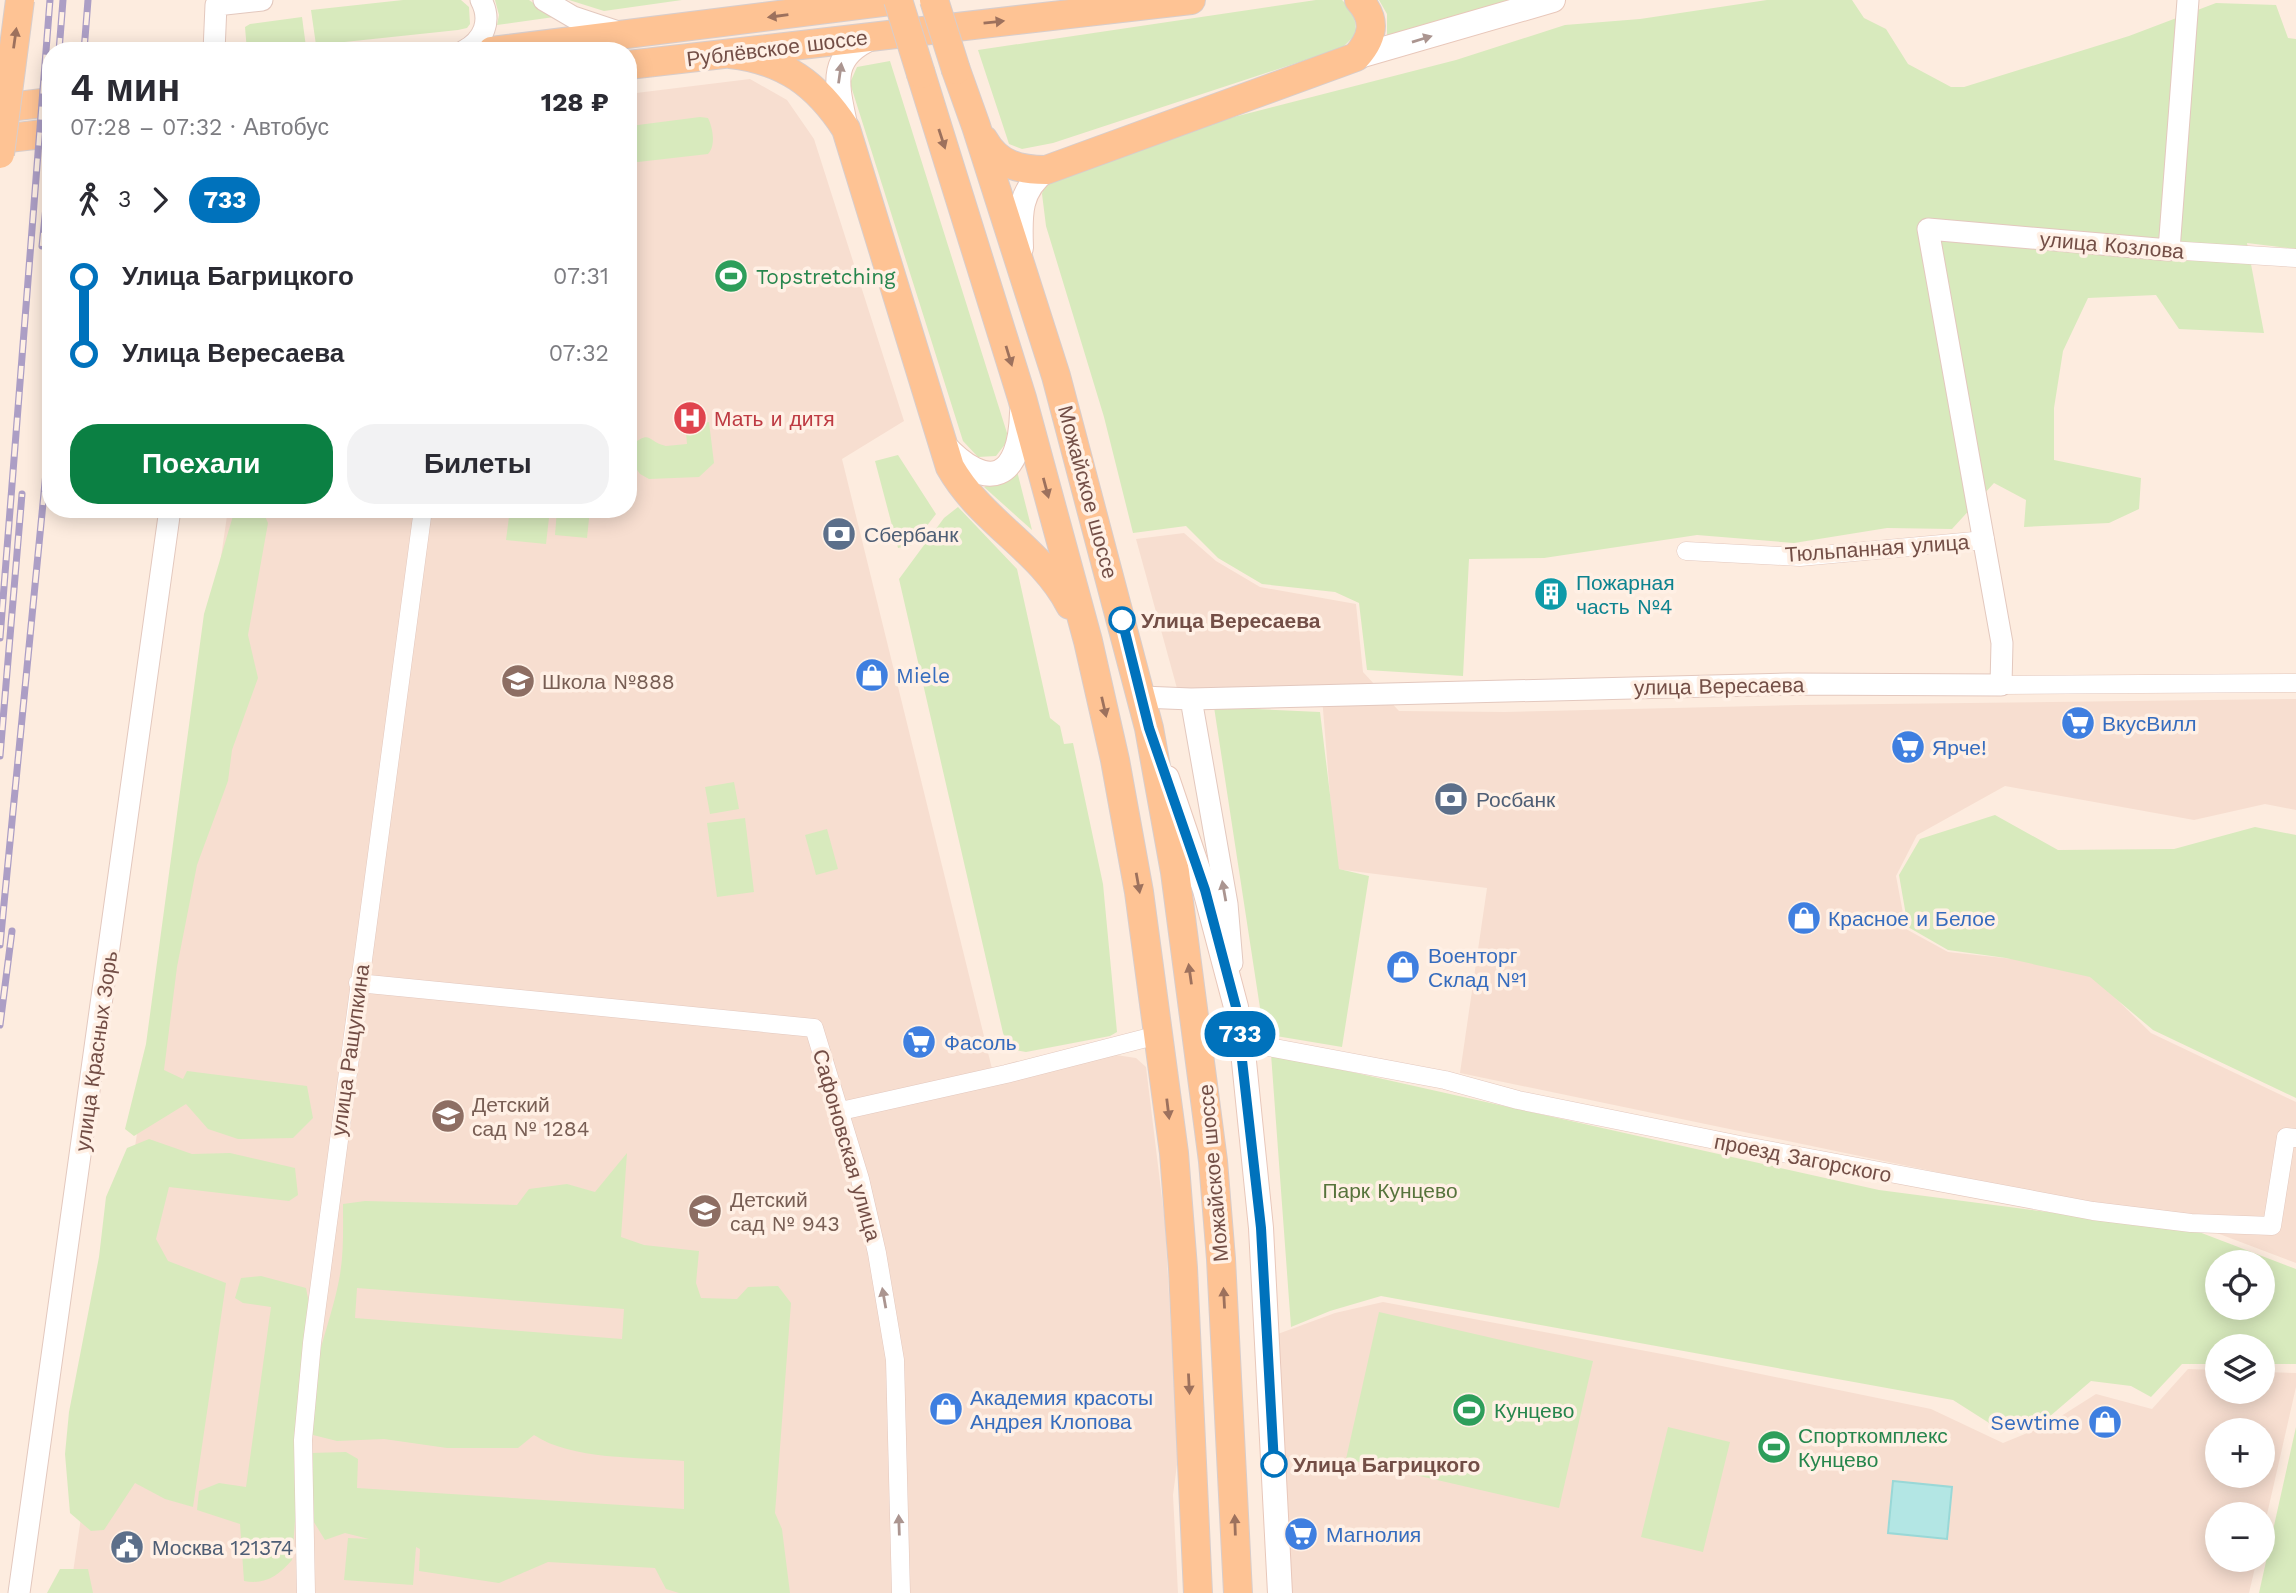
<!DOCTYPE html>
<html lang="ru">
<meta charset="utf-8">
<style>
body{margin:0;font-family:"Work Sans",sans-serif;background:#f2f2f3;color:#2b2b33;height:100vh;display:flex;flex-direction:column;font-size:26px;white-space:nowrap}
*{box-sizing:border-box;margin:0}
p{font-size:23px;color:#7c7c81}
.icon{flex:none;width:38px;height:38px;fill:none;stroke:currentColor;stroke-width:2;stroke-linecap:round;stroke-linejoin:round}
.map{position:relative;flex:1;overflow:hidden}
.sheet{position:absolute;left:42px;top:42px;width:595px;height:476px;display:flex;flex-direction:column;background:#fff;border-radius:28px;box-shadow:0 4px 18px #0003}
.sheet>*{flex:none}
.badge{padding:0 14px;border-radius:23px;font-size:24px;line-height:46px}
.tools{position:absolute;left:2205px;top:1250px;display:grid;gap:14px}
.tools a{display:grid;place-items:center;width:70px;height:70px;border-radius:50%;background:#fff;box-shadow:0 4px 18px #0003;font-size:35px}
.map>.badge{position:absolute;translate:-50% -50%;box-shadow:0 0 0 4px #fff}
.legs{display:flex;align-items:center;gap:10px;height:77px;padding:0 28px;font-size:23px}
.legs p{margin-inline-start:auto}
.summary{display:flex;align-items:center;justify-content:space-between;height:119px;padding:0 28px}
h1{font-size:38px;font-weight:600;line-height:52px}
.primary-button{display:flex;gap:14px;margin-top:auto;padding:14px 28px}
.primary-button a{flex:1;height:80px;border-radius:28px;background:#0b8043;color:#fff;font-size:28px;font-weight:600;line-height:80px;text-align:center}
.primary-button a+a{background:#f2f2f3;color:#2b2b33}
ul{padding:0 28px;list-style:none}
li{display:flex;align-items:center;gap:24px;height:77px;font-size:26px}
li i{display:grid;place-items:center;width:10px;height:100%;margin:0 9px;background:currentColor}
li i::after{content:'';width:18px;height:18px;margin:-9px;border:5px solid;border-radius:50%;background:#fff}
li p{margin-inline-start:auto}
li:first-child i{background:linear-gradient(#0000 50%,currentColor 0)}
li:last-child i{background:linear-gradient(currentColor 50%,#0000 0)}
.map>svg:first-child{display:block}
.residential{fill:#f7ded0;fill-rule:evenodd}
.green{fill:#d8eabd;fill-rule:evenodd}
.water{fill:#b3e6e4;stroke:#99d8d7;stroke-width:2}
.lines{fill:none;stroke-linecap:round;stroke-linejoin:round}
.minor-casing{stroke:#e3c8be;stroke-width:19}
.tertiary-casing{stroke:#e3c8be;stroke-width:23}
.secondary-casing{stroke:#e8c7ba;stroke-width:26}
.primary-casing{stroke:#d8cdcb;stroke-width:30}
.minor{stroke:#fff;stroke-width:18}
.tertiary{stroke:#fff;stroke-width:21}
.secondary{stroke:#fff;stroke-width:24}
.primary{stroke:#fec394;stroke-width:28}
.rail-casing{stroke:#ac9ec5;stroke-width:7}
.rail{stroke:#fff0e5;stroke-width:4.5;stroke-dasharray:13;stroke-linecap:butt}
.primary-bridge-casing{stroke:#d8cdcb;stroke-width:30;stroke-linecap:butt}
.primary-bridge{stroke:#fec394;stroke-width:28}
.oneway{fill:#9d715d}
.oneway2{fill:#ab9590}
.line-1-casing{stroke:#fff;stroke-width:16}
.line-1{stroke:#0072bc;stroke-width:10}
.stop-1-dot{fill:#fff;stroke:#0072bc;stroke-width:3.5}
.labels{text-anchor:middle;dominant-baseline:central;stroke-width:7;stroke-linejoin:round;paint-order:stroke}
.street-label{font-size:21px;fill:#734e46;stroke:#fff0e5}
.leisure-label{font-size:21px;fill:#27864d;stroke:#fff0e5;text-anchor:start}
.health-label{font-size:21px;fill:#be3a42;stroke:#fff0e5;text-anchor:start}
.service-label{font-size:21px;fill:#4e5e75;stroke:#fff0e5;text-anchor:start}
.culture-label{font-size:21px;fill:#0d838f;stroke:#fff0e5;text-anchor:start}
.stop-label{font-size:21px;font-weight:bold;fill:#734e46;stroke:#fff0e5;text-anchor:start}
.shop-label{font-size:21px;fill:#366cbe;stroke:#fff0e5;text-anchor:start}
.education-label{font-size:21px;fill:#785e54;stroke:#fff0e5;text-anchor:start}
.park-label{font-size:21px;fill:#57743c;stroke:#fff0e5}
</style>
<div class="map">
<svg width="2296" height="1593" viewBox="0 0 2296 1593">
<rect width="100%" height="100%" fill="#fdecdf"/>
<!-- residential -->
<path class="residential" d="M750 79 787 100 814 139 904 421 842 459 996 1085 1116 1055 1136 1058 1146 1067 1165 1223 1178 1457 1173 1495 1178 1593H70L228 509H628V94Z
M1184 533 1216 561 1260 587 1356 604 1363 672 1399 711 1505 712 1798 705 2296 699V810L2265 804 2194 820 2005 786 1917 835 1896 876 1906 929 1948 952 2023 960 2094 977 2151 1033 2296 1102V1263L2201 1227 1460 1073 1487 888 1336 869 1321 685 1178 692 1136 539Z
M1383 1302 1678 1357 1931 1409 2003 1443 2047 1425 2096 1394 2152 1409 2188 1369 2217 1370V1391H2263V1372L2296 1373V1387L2263 1532V1514H2217V1559H2257L2249 1593H1287L1275 1335 1335 1313ZM2217 1430H2263V1475H2217Z"/>
<!-- green -->
<path class="green" d="M403 0H461L469 7 470 24 467 28 458 30 316 45 311 10Z
M495 0H529L554 17 497 25 499 15Z
M569 0H682L604 11Z
M1316 0H1342C1353 10 1356 19 1356 34L1342 48 1053 143 1022 149 1009 144 978 50Z
M1379 0H1511L1387 41V14Z
M1767 0H1852L1864 18 1886 29 1908 64 1951 87H1964L2129 36 2216 3 2276 5 2288 38 2296 39V249L2247 243 2264 333 2179 329 2156 295 2088 298 2063 351 2054 408V460L2141 478 2139 509 2109 523 2024 527 2026 500 1994 483 1952 529 1887 528 1794 543 1697 535 1544 558 1469 559 1463 676 1367 670 1359 603 1335 592 1262 584 1218 558 1186 526 1133 533 1104 417 1046 226 1042 194 1047 172 1125 145 1456 60 1565 25 1640 19Z
M302 17 306 47 247 51 245 27 250 24Z
M890 61 1007 433 1006 443 996 456 978 457 963 441 850 83 857 67Z
M700 117 708 118C713 128 716 146 708 154L638 162 632 160 630 126Z
M709 422 714 463 699 477 649 479 640 474 631 461 630 446C652 429 646 441 666 446L687 444 686 432H698L697 424Z
M898 455 936 514 912 545 898 548 875 461Z
M1017 471 1032 530 984 487Z
M958 507 1017 569 1050 718 1060 726 1064 744 1073 743 1103 884 1117 1032 1110 1036 1026 1052 1010 1049 1003 1033 899 579 944 518Z
M235 509H262L268 523 248 635 258 678 232 750 228 781 197 865 177 967 164 1070 183 1079 187 1071 307 1086 313 1118 293 1138 238 1139 208 1129 186 1104 134 1136 125 1129 146 1044 204 614Z
M510 509H550L546 544 506 540Z
M557 509H590L587 538 555 535Z
M1214 707 1320 712 1339 869 1369 876 1342 1047 1264 1034Z
M734 782 739 809 710 814 705 787Z
M1995 815 2058 850 2174 849 2255 827 2296 835V1098L2153 1030 2090 977 2006 958 1948 950 1908 927 1899 875 1920 839Z
M745 818 754 892 717 897 707 823Z
M827 829 838 869 816 875 805 835Z
M1271 1054 1879 1190 2199 1232 2296 1269V1364H2263V1346H2217V1364H2182L2151 1397 2131 1386 2091 1381 2049 1417 1997 1428 1953 1400 1381 1296 1330 1311 1291 1327ZM2217 1262H2263V1307H2217Z
M149 1139 192 1154 230 1153 295 1168 298 1195 289 1201 169 1187 156 1239 168 1261 226 1283 193 1507 165 1499 135 1483 104 1530 91 1531 70 1513 65 1454 69 1412 99 1257 106 1197 127 1148Z
M627 1153 621 1237 644 1245 699 1251 696 1283 701 1298 737 1299 748 1287 778 1286 791 1303 775 1513 782 1529 790 1593H679L666 1589 655 1568 548 1562 499 1583 419 1571 420 1549 416 1547 413 1585 344 1580 348 1538 369 1539 345 1533 325 1540 312 1519 310 1453 346 1452 358 1459 357 1488 684 1509V1461C640 1457 571 1460 534 1435L518 1448H447L384 1439 337 1441 313 1435C303 1382 329 1332 339 1280 344 1255 343 1229 343 1204L365 1201 517 1205 529 1189 567 1184 595 1192ZM357 1288 624 1309 622 1339 355 1318Z
M261 1276 306 1288 311 1314 292 1560C278 1576 265 1585 244 1581L240 1524 197 1510 199 1491 219 1483 246 1487 271 1307 243 1303 235 1298 241 1278Z
M1379 1312 1593 1361 1559 1508 1346 1459Z
M1668 1427 1730 1442 1703 1552 1641 1537Z
M2296 1427V1593H2259Z
M60 1569H88L93 1593H47Z"/>
<!-- water -->
<path class="water" d="M1893 1481 1952 1487 1947 1539 1888 1533Z"/>
<g class="lines">
<!-- minor casing -->
<g class="minor-casing">
<path id="minor" d="M2169 250 2296 258
M1686 551 1800 557 1985 540
M2001 685 2296 683
M358 983 814 1028 860 1179 877 1253 895 1360 901 1593
M1242 1042 1445 1080 1518 1100 1740 1145 2093 1211 2191 1223 2272 1226 2286 1137 2296 1138
M841 1111 1006 1074 1158 1035
M306 1593 303 1440 312 1343 423 509"/>
</g>
<!-- tertiary casing -->
<g class="tertiary-casing">
<path id="tertiary" d="M544 0 573 17 618 32
M214 51 216 5 262 0
M464 51C484 40 492 21 481 0
M1142 697 1191 699 1788 684 2001 685 2002 643 1928 229 2169 250 2188 0
M1191 699 1227 904 1232 963
M19 1593 170 509"/>
</g>
<!-- secondary casing -->
<g class="secondary-casing">
<path id="secondary" d="M1356 57 1553 0
M846 129C838 88 826 58 871 38
M1021 248C1020 216 1018 191 1046 170
M943 444C989 494 1020 479 1022 413
M1167 778 1205 890 1236 1007 1242 1042 1261 1228 1280 1593"/>
</g>
<!-- primary casing -->
<g class="primary-casing">
<path id="primary" d="M492 51 898 0
M730 54C784 60 817 84 846 129L950 467C981 522 1041 549 1070 605
M628 65 1191 0
M956 70 976 126 1056 376 1149 728 1175 872 1213 1161 1221 1259 1238 1593
M921 74 1022 398 1088 641 1115 760 1139 892 1174 1153 1183 1268 1198 1593
M0 108 51 102
M0 139 51 133
M984 140C998 165 1020 170 1046 170L1356 57C1373 38 1377 20 1359 0"/>
</g>
<!-- minor -->
<use href="#minor" class="minor"/>
<!-- tertiary -->
<use href="#tertiary" class="tertiary"/>
<!-- secondary -->
<use href="#secondary" class="secondary"/>
<!-- primary -->
<use href="#primary" class="primary"/>
<!-- rail casing -->
<g class="rail-casing">
<path id="rail" d="M59 51 63 0
M84 51 88 0
M42 246 51 157
M0 638 50 0
M0 756 22 494
M0 945 51 421
M0 1025 12 931"/>
</g>
<!-- rail -->
<use href="#rail" class="rail"/>
<!-- primary-bridge casing -->
<g class="primary-bridge-casing">
<path id="primary-bridge" d="M898 0 921 74
M934 0 956 70
M0 154 20 0"/>
</g>
<!-- primary-bridge -->
<use href="#primary-bridge" class="primary-bridge"/>
</g>
<!-- one-way arrows -->
<defs><path id="oneway-solid" d="M-6-.8H1V-3.2L6.5 0L1 3.2V.8H-6Z" transform="scale(1.75)"/></defs>
<g class="oneway">
<use href="#oneway-solid" transform="translate(778 16) rotate(172)"/>
<use href="#oneway-solid" transform="translate(994 22) rotate(-6)"/>
<use href="#oneway-solid" transform="translate(15 38) rotate(-82)"/>
<use href="#oneway-solid" transform="translate(942 139) rotate(72)"/>
<use href="#oneway-solid" transform="translate(1009 356) rotate(73)"/>
<use href="#oneway-solid" transform="translate(1046 488) rotate(75)"/>
<use href="#oneway-solid" transform="translate(1104 707) rotate(77)"/>
<use href="#oneway-solid" transform="translate(1138 883) rotate(80)"/>
<use href="#oneway-solid" transform="translate(1190 974) rotate(-98)"/>
<use href="#oneway-solid" transform="translate(1168 1109) rotate(83)"/>
<use href="#oneway-solid" transform="translate(1224 1298) rotate(-93)"/>
<use href="#oneway-solid" transform="translate(1189 1384) rotate(87)"/>
<use href="#oneway-solid" transform="translate(1235 1525) rotate(-92)"/>
</g>
<g class="oneway2">
<use href="#oneway-solid" transform="translate(1422 39) rotate(-17)"/>
<use href="#oneway-solid" transform="translate(840 73) rotate(-82)"/>
<use href="#oneway-solid" transform="translate(1224 891) rotate(-100)"/>
<use href="#oneway-solid" transform="translate(884 1298) rotate(-100)"/>
<use href="#oneway-solid" transform="translate(899 1525) rotate(-92)"/>
</g>
<g class="lines">
<!-- line-1 casing -->
<g class="line-1-casing">
<path id="line-1" d="M1122 620 1149 728 1205 890 1236 1007 1261 1228 1274 1464"/>
</g>
<!-- line-1 -->
<use href="#line-1" class="line-1"/>
</g>
<!-- icons -->
<defs>
<g id="stadium-disc" transform="scale(1.75)"><circle r="9.5" fill="#2e9e5b" stroke="#fff0e5"/><path d="M0-5a6.5 5 0 1 0 0 10a6.5 5 0 1 0 0-10ZM-3.5-1.8h7v3.6h-7Z" fill="#fff"/></g>
<g id="hospital-disc" transform="scale(1.75)"><circle r="9.5" fill="#e0444e" stroke="#fff0e5"/><path d="M-5-5h3v3.5h4V-5h3V5h-3V1.5h-4V5h-3Z" fill="#fff"/></g>
<g id="bank-disc" transform="scale(1.75)"><circle r="9.5" fill="#5c6f8a" stroke="#fff0e5"/><path d="M-6-4H6V4H-6ZM0-2.3a2.3 2.3 0 1 0 0 4.6a2.3 2.3 0 1 0 0-4.6Z" fill="#fff"/></g>
<g id="building-disc" transform="scale(1.75)"><circle r="9.5" fill="#0f9aa8" stroke="#fff0e5"/><path d="M-4-6H4V6H1V3H-1V6H-4ZM-2.5-4.3h1.7v1.8h-1.7ZM.8-4.3h1.7v1.8H.8ZM-2.5-1h1.7V.8h-1.7ZM.8-1h1.7V.8H.8Z" fill="#fff"/></g>
<g id="shop-disc" transform="scale(1.75)"><circle r="9.5" fill="#3f7fe0" stroke="#fff0e5"/><path d="M-5-2.5h2.3a2.7 3.5 0 0 1 5.4 0H5L5.5 6h-11ZM-1.5-2.5h3a1.5 2.3 0 0 0-3 0Z" fill="#fff"/></g>
<g id="school-disc" transform="scale(1.75)"><circle r="9.5" fill="#8d6e63" stroke="#fff0e5"/><path d="M0-5L7-2L0 1L-7-2ZM-4 1L0 2.5L4 1V4Q0 6-4 4Z" fill="#fff"/></g>
<g id="supermarket-disc" transform="scale(1.75)"><circle r="9.5" fill="#3f7fe0" stroke="#fff0e5"/><path d="M-6-5.5h2.5l.6 2H6L4.5 2H-2.5L-4.4-4H-6ZM-1.5 3.2a1.3 1.3 0 1 0 .1 0ZM3 3.2a1.3 1.3 0 1 0 .1 0Z" fill="#fff"/></g>
<g id="civic-disc" transform="scale(1.75)"><circle r="9.5" fill="#5c6f8a" stroke="#fff0e5"/><path d="M-.6-6.5H3V-4.5H.6V-3L4-1V1h2V6H-6V1h2V-1L-.6-3ZM-1.2 2.5V6h2.4V2.5Z" fill="#fff"/></g>
</defs>
<g fill-rule="evenodd">
<use href="#stadium-disc" x="731" y="276"/>
<use href="#hospital-disc" x="690" y="418"/>
<use href="#bank-disc" x="839" y="534"/>
<use href="#building-disc" x="1551" y="594"/>
<use href="#shop-disc" x="872" y="675"/>
<use href="#school-disc" x="518" y="681"/>
<use href="#supermarket-disc" x="2078" y="723"/>
<use href="#supermarket-disc" x="1908" y="747"/>
<use href="#bank-disc" x="1451" y="799"/>
<use href="#shop-disc" x="1804" y="918"/>
<use href="#shop-disc" x="1403" y="967"/>
<use href="#supermarket-disc" x="919" y="1042"/>
<use href="#school-disc" x="448" y="1116"/>
<use href="#school-disc" x="705" y="1211"/>
<use href="#shop-disc" x="946" y="1409"/>
<use href="#stadium-disc" x="1469" y="1410"/>
<use href="#shop-disc" x="2105" y="1422"/>
<use href="#stadium-disc" x="1774" y="1447"/>
<use href="#supermarket-disc" x="1301" y="1534"/>
<use href="#civic-disc" x="127" y="1547"/>
</g>
<!-- markers -->
<g class="stop-1-dot">
<circle cx="1122" cy="620" r="12"/>
<circle cx="1274" cy="1464" r="12"/>
</g>
<g class="labels">
<!-- street labels -->
<g class="street-label">
<text transform="translate(777 48) rotate(-7)">Рублёвское шоссе</text>
<text transform="translate(2112 245) rotate(5)">улица Козлова</text>
<text transform="translate(1088 492) rotate(75)">Можайское шоссе</text>
<text transform="translate(1877 548) rotate(-4)">Тюльпанная улица</text>
<text transform="translate(1719 686) rotate(-1)">улица Вересаева</text>
<text transform="translate(350 1050) rotate(-82)">улица Ращупкина</text>
<text transform="translate(96 1051) rotate(-82)">улица Красных Зорь</text>
<text transform="translate(847 1145) rotate(74)">Сафоновская улица</text>
<text transform="translate(1803 1158) rotate(11)">проезд Загорского</text>
<text transform="translate(1213 1173) rotate(-95)">Можайское шоссе</text>
</g>
<!-- leisure labels -->
<g class="leisure-label">
<text x="756" y="276">Topstretching</text>
<text x="1494" y="1410">Кунцево</text>
<text x="1798" y="1435">Спорткомплекс<tspan x="1798" dy="24">Кунцево</tspan></text>
</g>
<!-- health labels -->
<g class="health-label">
<text x="714" y="418">Мать и дитя</text>
</g>
<!-- service labels -->
<g class="service-label">
<text x="864" y="534">Сбербанк</text>
<text x="1476" y="799">Росбанк</text>
<text x="152" y="1547">Москва 121374</text>
</g>
<!-- culture labels -->
<g class="culture-label">
<text x="1576" y="582">Пожарная<tspan x="1576" dy="24">часть №4</tspan></text>
</g>
<!-- stop labels -->
<g class="stop-label">
<text x="1141" y="620">Улица Вересаева</text>
<text x="1293" y="1464">Улица Багрицкого</text>
</g>
<!-- shop labels -->
<g class="shop-label">
<text x="896" y="675">Miele</text>
<text x="2102" y="723">ВкусВилл</text>
<text x="1932" y="747">Ярче!</text>
<text x="1828" y="918">Красное и Белое</text>
<text x="1428" y="955">Военторг<tspan x="1428" dy="24">Склад №1</tspan></text>
<text x="944" y="1042">Фасоль</text>
<text x="970" y="1397">Академия красоты<tspan x="970" dy="24">Андрея Клопова</tspan></text>
<text x="2080" y="1422" text-anchor="end">Sewtime</text>
<text x="1326" y="1534">Магнолия</text>
</g>
<!-- education labels -->
<g class="education-label">
<text x="542" y="681">Школа №888</text>
<text x="472" y="1104">Детский<tspan x="472" dy="24">сад № 1284</tspan></text>
<text x="730" y="1199">Детский<tspan x="730" dy="24">сад № 943</tspan></text>
</g>
<!-- park labels -->
<g class="park-label">
<text x="1390" y="1190">Парк Кунцево</text>
</g>
</g>
</svg>
<div class="tools">
<a><svg class="icon" aria-label="locate" viewBox="0 0 24 24"><circle cx="12" cy="12" r="6"/><path d="M12 2v4M12 18v4M2 12h4M18 12h4"/></svg></a>
<a><svg class="icon" aria-label="layers" viewBox="0 0 24 24"><path d="M12 4l9 5-9 5-9-5zM3 14l9 5 9-5"/></svg></a>
<a>+</a>
<a>−</a>
</div>
<b class="badge" style="left:1240px;top:1034px;background:#0072bc;color:#fff">733</b>
<section class="sheet">
<div class="summary"><div><h1>4 мин</h1><p>07:28 – 07:32 · Автобус</p></div><b>128 ₽</b></div>
<div class="legs"><svg class="icon" aria-label="walk" viewBox="0 0 24 24"><circle cx="13" cy="4" r="2"/><path d="M13 8l-2 6 4 7M11 14l-3 7M7 12l3-4h3l4 4"/></svg>3<svg class="icon" aria-label="forward" viewBox="0 0 24 24"><path d="M9 5l7 7-7 7"/></svg><b class="badge" style="background:#0072bc;color:#fff">733</b></div>
<ul>
<li><i style="color:#0072bc"></i><b>Улица Багрицкого</b><p>07:31</p></li>
<li><i style="color:#0072bc"></i><b>Улица Вересаева</b><p>07:32</p></li>
</ul>
<div class="primary-button"><a>Поехали</a><a>Билеты</a></div>
</section>
</div>
